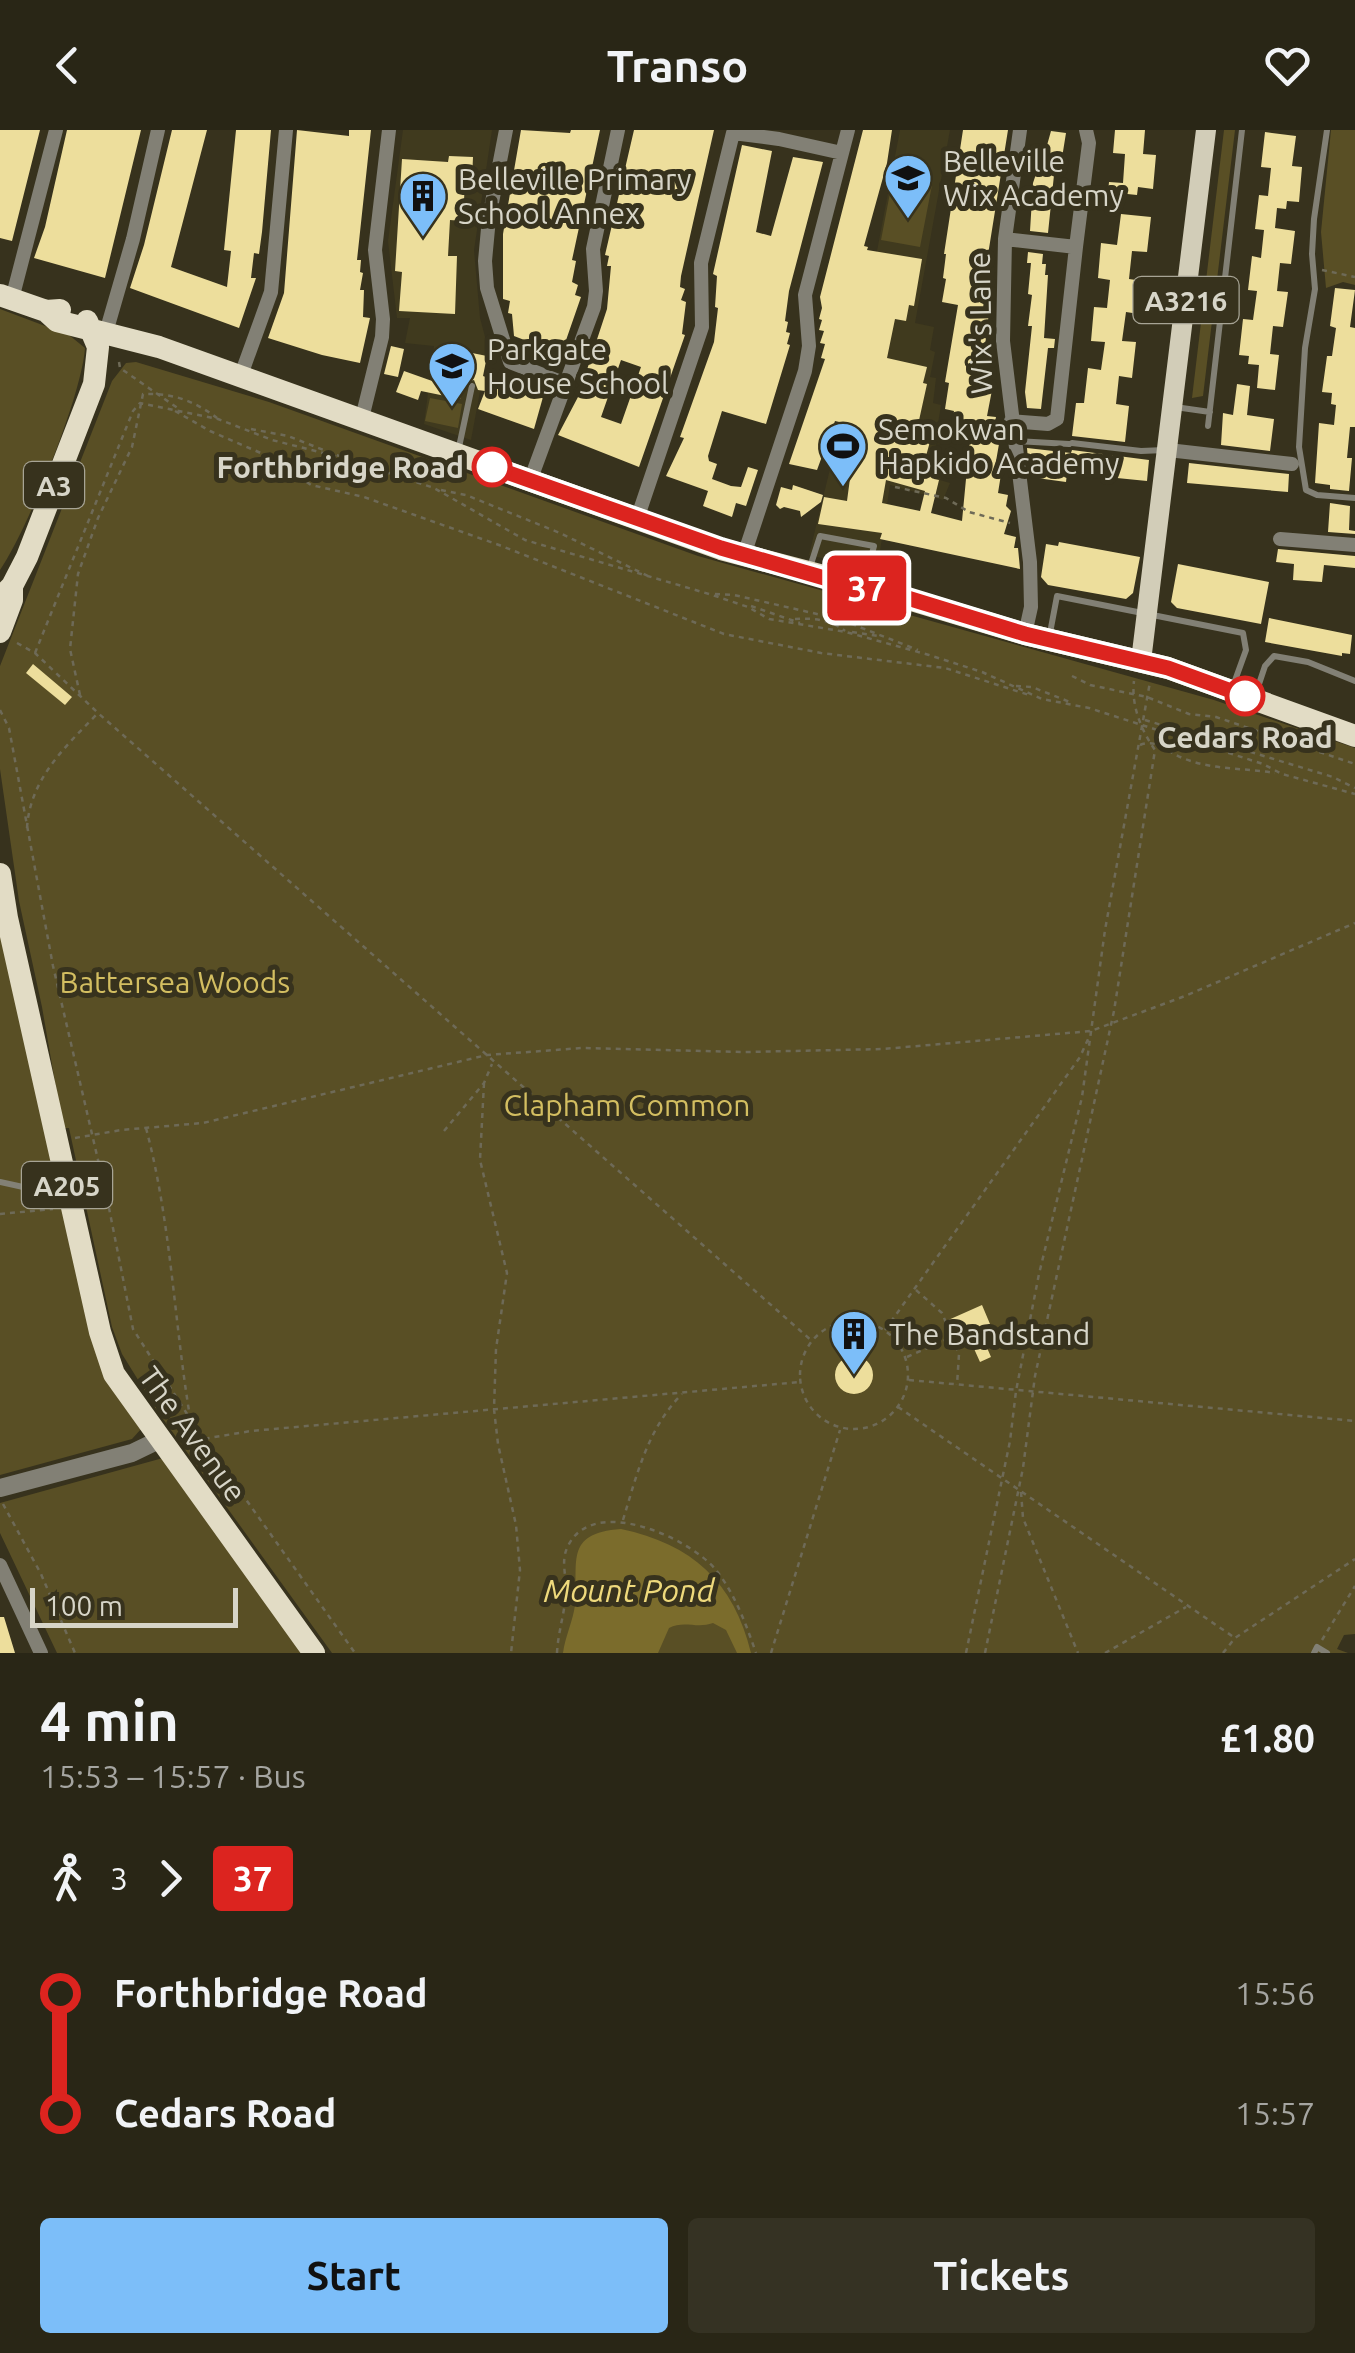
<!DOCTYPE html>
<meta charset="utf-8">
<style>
body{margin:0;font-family:Ubuntu,sans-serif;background:#353223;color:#f1f3f6;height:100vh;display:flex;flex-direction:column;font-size:38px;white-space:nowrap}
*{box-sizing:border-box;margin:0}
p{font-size:32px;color:#a5a5a1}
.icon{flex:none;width:55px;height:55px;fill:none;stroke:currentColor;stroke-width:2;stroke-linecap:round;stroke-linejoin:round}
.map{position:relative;height:1523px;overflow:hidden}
.panel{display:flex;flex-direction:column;background:#292616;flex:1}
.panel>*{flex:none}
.badge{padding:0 20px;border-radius:8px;font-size:35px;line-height:65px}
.scale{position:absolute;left:30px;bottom:25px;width:208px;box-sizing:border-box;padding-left:10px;border:5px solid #d7d5c8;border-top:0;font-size:28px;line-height:35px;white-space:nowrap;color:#d7d5c8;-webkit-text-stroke:8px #37321d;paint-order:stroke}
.map>.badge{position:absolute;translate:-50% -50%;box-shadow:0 0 0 5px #fff}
.legs{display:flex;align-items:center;gap:15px;height:110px;padding:0 40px;font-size:32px}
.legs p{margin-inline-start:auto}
.head{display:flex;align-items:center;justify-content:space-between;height:170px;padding:0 40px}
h1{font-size:55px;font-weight:700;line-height:75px}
.action{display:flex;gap:20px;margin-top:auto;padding:20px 40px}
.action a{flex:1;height:115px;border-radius:10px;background:#7cbef9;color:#111;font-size:40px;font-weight:700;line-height:115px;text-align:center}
.action a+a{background:#353223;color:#f1f3f6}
ul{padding:0 40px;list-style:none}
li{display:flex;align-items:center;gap:35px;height:120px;font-size:38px}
li i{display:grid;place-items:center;width:15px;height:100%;margin:0 12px;background:currentColor}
li i::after{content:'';width:25px;height:25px;margin:-12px;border:8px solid;border-radius:50%;background:#292616}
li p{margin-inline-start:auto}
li:first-child i{background:linear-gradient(#0000 50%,currentColor 0)}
li:last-child i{background:linear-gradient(currentColor 50%,#0000 0)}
header{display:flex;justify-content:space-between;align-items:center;height:130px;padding:0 40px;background:#292616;font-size:45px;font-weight:700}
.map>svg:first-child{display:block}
.built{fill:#403a1e}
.green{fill:#594f25}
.water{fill:#7b6c2c}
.building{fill:#edde9c;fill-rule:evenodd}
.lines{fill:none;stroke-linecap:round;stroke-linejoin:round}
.path{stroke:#6e6a57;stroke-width:2.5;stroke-dasharray:5 5;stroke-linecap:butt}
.service{stroke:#828075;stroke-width:6}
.minor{stroke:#828075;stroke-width:14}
.tertiary{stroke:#828075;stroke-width:18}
.primary{stroke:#d2cdb8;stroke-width:20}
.trunk{stroke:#e2dcc5;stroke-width:22}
.line-1-casing{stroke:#fff;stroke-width:22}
.line-1{stroke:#dc241f;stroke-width:15}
.stop-1-dot{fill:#fff;stroke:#dc241f;stroke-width:5}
.labels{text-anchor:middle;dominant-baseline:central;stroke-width:10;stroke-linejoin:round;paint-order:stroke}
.shield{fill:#37321d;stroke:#a7a495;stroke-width:2.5}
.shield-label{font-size:28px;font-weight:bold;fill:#d7d5c8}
.poi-label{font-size:30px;fill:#d7d5c8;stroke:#37321d;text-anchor:start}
.street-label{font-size:30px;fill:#d7d5c8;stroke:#37321d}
.stop-label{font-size:30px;font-weight:bold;fill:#d7d5c8;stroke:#37321d;text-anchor:end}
.park-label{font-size:30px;fill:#d3be61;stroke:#37321d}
.water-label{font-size:32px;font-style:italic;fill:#eed97c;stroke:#37321d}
</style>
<header><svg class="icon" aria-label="back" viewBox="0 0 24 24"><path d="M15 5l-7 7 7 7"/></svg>Transo<svg class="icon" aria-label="heart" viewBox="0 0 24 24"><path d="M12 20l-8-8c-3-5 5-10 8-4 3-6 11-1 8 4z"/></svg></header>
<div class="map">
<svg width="1355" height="1523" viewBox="0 0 1355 1523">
<rect width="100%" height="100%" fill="#37321d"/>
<!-- built -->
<path class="built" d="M403 0H492L474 120 480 188 488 218 471 310 424 294 434 216 405 213 410 188H397L388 111Z
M900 0H950L915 193 934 197 930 220 935 222 930 247 936 248 933 273 941 275 937 300 944 301 942 314 936 313V324L945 326 940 350 950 353 943 370 890 355 877 441 809 425 855 237Z"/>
<!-- green -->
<path class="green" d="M1224 0H1235L1203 266 1192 268Z
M1331 0H1355V155L1343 152 1326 158 1321 102Z
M894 42 933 50 920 117 881 110Z
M0 179 69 205 85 218C82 265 27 401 0 440Z
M136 232 269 272 698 426 1214 570 1355 618V1504L1344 1505 1337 1519 1348 1523H332L158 1282 122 1224 112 1197 69 998H63L42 877 19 771 0 639V536L112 251 126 233Z
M430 268 462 274 458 298 425 291Z
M0 790 58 1054 141 1299 132 1309 0 1345Z
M163 1328 306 1523H57L0 1403V1373Z"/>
<!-- water -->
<path class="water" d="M621 1399C692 1414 734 1452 751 1523H737L726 1500 713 1493C697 1499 684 1490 669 1498L658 1523H563C565 1507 573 1491 575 1475 579 1433 563 1403 621 1399Z"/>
<!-- building -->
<path class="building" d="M0 0H40L12 111 0 108Z
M67 0H141L105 148 34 128 45 97Z
M172 0H207L171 137 227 157 231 121 224 120 236 0H271L262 102 259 124 254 123 251 148H256L239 198 130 158 144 115Z
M297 0 349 6V0H371L357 130H361L360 142 363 143 360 160H364L363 187 370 188 360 233 322 225 268 208 284 163Z
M521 0 570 3 571 0H600L572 130 576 131 572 152 578 155 575 165 581 167 556 239 527 225 532 213 514 206 512 184 508 183 510 171 503 169V104Z
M634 0H714L681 146 680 157 685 159 681 170 686 172 682 204 685 205 639 337 558 305 578 267 607 179 611 136H607L609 126 605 125ZM621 230 641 237 621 294 601 287Z
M863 0H892L887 33 864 116 868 117 867 120 922 129 914 176 909 175 906 191 895 189 887 228 927 237 923 253 927 254 916 304 931 308 926 326 939 330 934 349 939 350 931 383 962 391 970 307 950 304 954 281 945 279 949 253 945 252 958 175 942 172 946 149 943 148 946 124H944L963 0H1008L987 131 983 181 989 182 983 233 989 234 985 259 992 260 987 286 996 287 991 312 999 314 995 337 1002 338 998 363 1008 365 1006 376 1011 381 1004 404 1016 407 1014 418H1018L1020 439 880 409 882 403 818 394 824 367 847 371 857 296 835 291 817 340 789 334 825 229 821 228 825 214 820 213 824 201 819 200 822 190 819 189 822 178 820 167ZM886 350 925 361 920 381 882 373Z
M1115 0H1145L1143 24 1156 25 1153 59 1138 57 1137 65 1108 62 1109 52 1123 53 1125 24 1113 23Z
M1051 1 1066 3 1061 34 1054 45 1048 103 1030 101 1033 53 1036 44H1039Z
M1265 2 1296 6 1292 36 1302 37 1299 72 1287 71 1286 79 1277 78 1275 98 1295 101 1291 134 1280 133 1277 161 1288 162 1283 197 1273 196 1270 224 1279 225 1275 260 1257 258 1259 235 1248 234 1249 226 1239 225 1243 189 1253 190 1257 161 1248 160 1252 126 1261 128 1264 100 1255 99 1259 65 1268 66 1271 38 1261 37Z
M742 15 772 21 756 102 771 106 793 27 823 32 789 161 785 191 788 192 786 202 790 203 787 214 790 215 766 294 722 281 708 326 709 331 717 334 712 349 731 356 741 357 748 337 758 340 746 376 736 373 732 387 703 376 708 361 666 346 684 308 680 307 714 212 718 178 715 177 717 146 713 144Z
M449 26 473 27 472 50H465L463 91 450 90 448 126H457L455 184 399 181 402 142 395 141 402 29 448 32Z
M1121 84 1151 87 1147 122 1132 121 1129 149 1143 151 1139 184 1126 182 1122 211 1136 212 1132 248 1119 246 1116 274 1129 276 1125 312 1072 306 1076 273H1084L1088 238 1101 240 1105 212 1091 211 1094 177 1107 178 1110 150 1098 148 1101 113 1117 115Z
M1028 122 1043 124 1042 134H1046L1045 145H1048L1044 208 1055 209 1054 218H1048L1041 279 1027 278 1025 262 1032 196H1028L1032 165 1028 164 1031 133H1027Z
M1335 158 1355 160 1350 197 1355 198V297H1350L1347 328H1352L1349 361 1330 359V355L1315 353 1319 293 1334 295 1336 275 1331 274 1332 263 1322 262 1327 226H1332L1336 198 1330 196Z
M391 216 404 219 398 247 384 244Z
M442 217 487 226 483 246 543 267 534 299 478 279 485 261 478 260 474 250 466 252 460 269 421 261 418 270 396 262 404 241 435 252Z
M1237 254 1250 256 1247 285 1274 289 1270 321 1221 315 1223 283 1233 285Z
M1027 318 1071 323 1072 320 1149 330 1147 351 1067 343 1066 352 1037 348V340H1029Z
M1189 333 1289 344 1288 362 1187 353Z
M793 355 823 365 821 372 801 387 800 381 784 377 780 379 776 375 781 357 792 360Z
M1330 373 1350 376 1349 400 1355 401V404L1328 402Z
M1059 412 1140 427 1133 463 1126 469 1048 455 1041 447 1046 414 1058 416Z
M1278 419 1355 426V438L1324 435 1322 452 1293 450 1294 434 1276 432Z
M1178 434 1269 452 1261 494 1177 478 1171 472Z
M1269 488 1352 505 1350 524 1342 523V526L1265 512Z
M33 534 72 567 65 575 26 543Z
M982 1175 990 1194 979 1199 991 1227 980 1232 971 1212 958 1218 946 1191Z
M835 1245a19 19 0 1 1 38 0a19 19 0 1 1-38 0Z
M0 1487H4L15 1523H0Z"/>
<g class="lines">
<!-- path -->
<path class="path" d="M1322 140 1355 147
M119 232 120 238 179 279
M175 281 210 301 270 327 311 355 364 367 499 415 724 504 821 523 945 538 1029 565
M251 299 288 306 339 326
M895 357 946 368 969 382 1010 393
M441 360 466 365 560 403 650 447
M715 464 734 465 839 489 918 520
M751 476 800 493
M795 489C813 488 830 489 845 501
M852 502 879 506
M17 513 35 523 98 583 812 1211
M35 523 133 281 140 273 218 289 272 310 347 329 434 358 525 410 709 464 748 477 769 489 846 502 929 525 982 542 1042 569 1089 578 1263 634 1282 644 1355 664
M1072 546 1090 555 1147 567 1189 584 1216 587 1355 634
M1016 556 1032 557 1070 572
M80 565 70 519 78 444 98 388 132 317 143 264C172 263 193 270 217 288
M0 580 9 598 53 836 108 1073 133 1199 203 1309 355 1523
M1145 590 1333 647 1355 658
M1140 615C1158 608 1168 623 1185 629 1214 640 1246 638 1275 643
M27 698C30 649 65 617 97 584
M484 953 480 1030 507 1143 496 1219 494 1279 498 1314 516 1395 520 1440 511 1523
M146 998C171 1092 174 1191 190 1287
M444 1001 484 953 492 934
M75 1008 121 1000 203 993 487 925 582 918 745 922 883 919 1091 901 1185 866 1355 793
M0 1084 53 1079
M916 1160 942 1183 959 1224 957 1255
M800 1245a54 54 0 1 1 108 0a54 54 0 1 1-108 0Z
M885 1200 1080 927 1089 907
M907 1227 950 1208
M909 1250 1355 1291
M898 1277 1235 1508
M190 1322 203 1309 251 1301 800 1252
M1021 1362 1023 1388 1078 1523
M3 1374 41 1444 75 1523
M623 1390C637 1344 648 1298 682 1264
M1322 1510 1355 1456
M557 1523C558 1502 565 1482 566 1462 567 1447 560 1431 568 1416 593 1364 690 1408 716 1440 735 1464 746 1494 756 1523
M771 1523 840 1300
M966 1523 1010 1311 1016 1261 1039 1144 1082 967 1105 800 1150 552
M985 1523 1023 1338 1035 1246 1114 881 1155 620C1141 600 1131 575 1134 551
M1105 1523 1186 1477
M1223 1523 1235 1508 1355 1429"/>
<!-- service -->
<path class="service" d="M1327 0 1314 89 1312 124 1315 159 1305 218 1299 317 1306 360 1317 365 1355 368
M1175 277 1210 282
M1208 296 1242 0
M1016 311 1069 314
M1072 313 1141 321 1165 320
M459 317 472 256
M810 437 820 406 874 416 864 454
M1050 503 1057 466 1243 503 1246 520 1233 556
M1256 563 1265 536 1274 526 1308 532 1355 551
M0 1052 64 1066
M1314 1523 1317 1517 1327 1523"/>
<!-- minor -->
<path class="minor" d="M506 0 489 88 485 131 487 158 510 232 566 254
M1020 0 1005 109 1003 211 1030 432 1031 477 1025 504
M1005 109 1076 117 1057 289 1048 294 1011 291
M1076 117 1089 13 1086 0
M12 169 56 0
M109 192 133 109 158 0
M241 245 271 162 286 0
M362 288 382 207 383 189 375 120 389 0
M1168 320 1292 334
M530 351 594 177 596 161 593 119 618 0
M637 389 702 197 701 133 733 3 779 9 842 23
M1280 409 1355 415
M744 425 805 241 809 216 805 165 848 0
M0 1435 41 1523"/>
<!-- tertiary -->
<path class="tertiary" d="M0 1358 132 1323 161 1309"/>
<!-- primary -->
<path class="primary" d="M1141 531 1206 0"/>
<!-- trunk -->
<path class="trunk" d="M0 165 46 181 60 180
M46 181 57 191 159 217 721 419 888 463 1025 504 1168 538 1355 606
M0 468 12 456 27 427 94 254 98 217 87 191
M0 502 12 470V456
M0 744 7 788 100 1202 114 1244 314 1523"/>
</g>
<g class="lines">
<!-- line-1 casing -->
<g class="line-1-casing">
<path id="line-1" d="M492 337 721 418 845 454 888 462 1025 504 1168 538 1245 566"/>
</g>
<!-- line-1 -->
<use href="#line-1" class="line-1"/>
</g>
<!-- icons -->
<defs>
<g id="school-pin" transform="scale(2.5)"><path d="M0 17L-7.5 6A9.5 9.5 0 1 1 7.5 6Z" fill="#7cbef9" stroke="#37321d"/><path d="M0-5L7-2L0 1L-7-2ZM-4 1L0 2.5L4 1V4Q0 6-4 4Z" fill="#111"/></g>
<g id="building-pin" transform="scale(2.5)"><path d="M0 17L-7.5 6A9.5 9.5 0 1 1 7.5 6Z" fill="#7cbef9" stroke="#37321d"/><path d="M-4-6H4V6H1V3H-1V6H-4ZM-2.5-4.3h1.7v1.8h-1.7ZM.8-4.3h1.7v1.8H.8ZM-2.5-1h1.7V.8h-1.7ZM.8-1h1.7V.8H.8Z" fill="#111"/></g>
<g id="stadium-pin" transform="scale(2.5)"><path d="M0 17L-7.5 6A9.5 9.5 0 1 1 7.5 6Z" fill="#7cbef9" stroke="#37321d"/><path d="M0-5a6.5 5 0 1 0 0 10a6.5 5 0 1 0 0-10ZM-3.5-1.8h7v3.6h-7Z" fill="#111"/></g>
</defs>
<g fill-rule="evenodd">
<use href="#school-pin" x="908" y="48"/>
<use href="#building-pin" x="423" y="66"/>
<use href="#school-pin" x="452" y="236"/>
<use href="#stadium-pin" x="843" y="316"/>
<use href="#building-pin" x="854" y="1204"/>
</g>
<!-- markers -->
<g class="stop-1-dot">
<circle cx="492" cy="337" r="18"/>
<circle cx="1245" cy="566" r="18"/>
</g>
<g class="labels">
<!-- shield labels -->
<g class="shield">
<rect x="1133.5" y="147" width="105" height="46" rx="8"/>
<rect x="24" y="332" width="60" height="46" rx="8"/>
<rect x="22" y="1032" width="90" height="46" rx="8"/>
</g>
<g class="shield-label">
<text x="1186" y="170">A3216</text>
<text x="54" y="355">A3</text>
<text x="67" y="1055">A205</text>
</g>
<!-- poi labels -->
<g class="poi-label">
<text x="943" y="31">Belleville<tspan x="943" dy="34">Wix Academy</tspan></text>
<text x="458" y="49">Belleville Primary<tspan x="458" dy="34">School Annex</tspan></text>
<text x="487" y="219">Parkgate<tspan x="487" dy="34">House School</tspan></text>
<text x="878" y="299">Semokwan<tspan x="878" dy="34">Hapkido Academy</tspan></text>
<text x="889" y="1204">The Bandstand</text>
</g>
<!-- street labels -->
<g class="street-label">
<text transform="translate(980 193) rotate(-91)">Wix's Lane</text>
<text transform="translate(193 1304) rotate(54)">The Avenue</text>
</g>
<!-- stop labels -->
<g class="stop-label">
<text x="464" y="337">Forthbridge Road</text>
<text x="1245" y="607" text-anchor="middle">Cedars Road</text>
</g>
<!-- park labels -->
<g class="park-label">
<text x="175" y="852">Battersea Woods</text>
<text x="627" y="975">Clapham Common</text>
</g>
<!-- water labels -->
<g class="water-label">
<text x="629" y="1460">Mount Pond</text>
</g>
</g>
</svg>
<div class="scale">100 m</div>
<b class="badge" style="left:867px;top:458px;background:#dc241f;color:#fff">37</b>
</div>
<section class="panel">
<div class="head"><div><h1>4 min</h1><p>15:53 – 15:57 · Bus</p></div><b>£1.80</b></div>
<div class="legs"><svg class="icon" aria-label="walk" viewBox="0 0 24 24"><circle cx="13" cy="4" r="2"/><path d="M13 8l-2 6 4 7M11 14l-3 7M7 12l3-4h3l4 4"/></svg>3<svg class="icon" aria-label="forward" viewBox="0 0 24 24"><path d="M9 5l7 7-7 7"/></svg><b class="badge" style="background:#dc241f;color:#fff">37</b></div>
<ul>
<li><i style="color:#dc241f"></i><b>Forthbridge Road</b><p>15:56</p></li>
<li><i style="color:#dc241f"></i><b>Cedars Road</b><p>15:57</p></li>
</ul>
<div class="action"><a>Start</a><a>Tickets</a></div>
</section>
